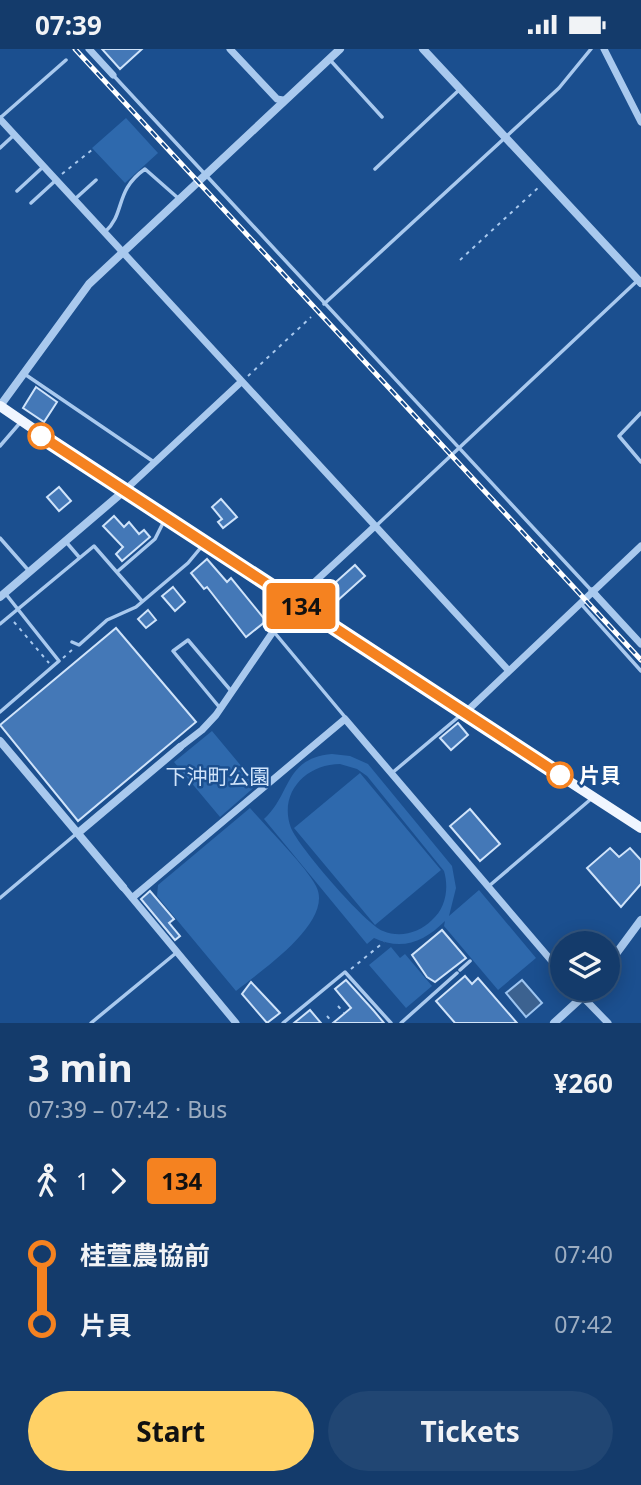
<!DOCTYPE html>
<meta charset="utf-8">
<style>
body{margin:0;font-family:"Noto Sans","Noto Sans JP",sans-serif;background:#214673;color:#f1f3f6;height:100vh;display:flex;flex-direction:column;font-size:26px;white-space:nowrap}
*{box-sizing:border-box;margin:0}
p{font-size:23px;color:#9dadc1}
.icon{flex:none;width:38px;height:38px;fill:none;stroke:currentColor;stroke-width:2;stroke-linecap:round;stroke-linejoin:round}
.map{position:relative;height:974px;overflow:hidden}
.details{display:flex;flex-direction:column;background:#143b6b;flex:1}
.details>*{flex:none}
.badge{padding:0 14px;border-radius:5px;font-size:24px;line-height:46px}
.tools{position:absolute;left:550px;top:882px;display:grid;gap:14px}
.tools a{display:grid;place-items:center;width:70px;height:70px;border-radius:50%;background:#143b6b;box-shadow:0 4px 18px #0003,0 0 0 2px #33557e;font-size:35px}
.map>.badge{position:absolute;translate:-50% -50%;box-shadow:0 0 0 4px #fff}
.legs{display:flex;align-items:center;gap:10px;height:77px;padding:0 28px;font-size:23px}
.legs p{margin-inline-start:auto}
.overview{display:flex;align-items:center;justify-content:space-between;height:119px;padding:0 28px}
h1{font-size:38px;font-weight:700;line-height:52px}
.button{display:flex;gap:14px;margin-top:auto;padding:14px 28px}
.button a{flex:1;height:80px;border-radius:42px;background:#ffd166;color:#111;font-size:28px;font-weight:700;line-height:80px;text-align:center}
.button a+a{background:#214673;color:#f1f3f6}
ul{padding:0 28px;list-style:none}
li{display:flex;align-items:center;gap:24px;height:70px;font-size:26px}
li i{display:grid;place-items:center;width:10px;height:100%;margin:0 9px;background:currentColor}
li i::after{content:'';width:18px;height:18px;margin:-9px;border:5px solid;border-radius:50%;background:#143b6b}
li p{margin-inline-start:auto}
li:first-child i{background:linear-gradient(#0000 50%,currentColor 0)}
li:last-child i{background:linear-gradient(currentColor 50%,#0000 0)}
.status{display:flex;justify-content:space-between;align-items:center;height:49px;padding:0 35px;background:#143b6b;direction:ltr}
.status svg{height:19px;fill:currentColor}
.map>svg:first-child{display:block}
.green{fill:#2e69ad;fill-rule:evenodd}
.water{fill:#3c6290;stroke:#9cc4f0;stroke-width:2}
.building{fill:#4478b7;stroke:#cfe3fa;stroke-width:2}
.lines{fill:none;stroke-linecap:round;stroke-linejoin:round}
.path{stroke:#a9c9ee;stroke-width:2;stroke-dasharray:3.5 5;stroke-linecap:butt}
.service{stroke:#a9c9ee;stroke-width:3.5}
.minor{stroke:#a9c9ee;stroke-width:7}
.tertiary{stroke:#a9c9ee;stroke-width:8}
.primary{stroke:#f0f6ff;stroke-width:10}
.rail-casing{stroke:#fff;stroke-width:5}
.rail{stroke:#1b4f8f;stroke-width:2.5;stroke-dasharray:8;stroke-linecap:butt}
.line-1-casing{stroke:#fff;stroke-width:16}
.line-1{stroke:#f58220;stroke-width:10}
.stop-1-dot{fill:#fff;stroke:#f58220;stroke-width:3.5}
.labels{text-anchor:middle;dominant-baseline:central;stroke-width:5;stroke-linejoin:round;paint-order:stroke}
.stop-label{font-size:21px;font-weight:bold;fill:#fff;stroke:#1b4f8f;text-anchor:start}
.park-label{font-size:21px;fill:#cfe3fa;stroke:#1b4f8f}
</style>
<div class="status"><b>07:39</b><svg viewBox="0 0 49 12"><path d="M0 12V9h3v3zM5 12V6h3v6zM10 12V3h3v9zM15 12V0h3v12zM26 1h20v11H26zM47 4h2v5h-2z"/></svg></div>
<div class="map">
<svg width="641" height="974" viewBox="0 0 641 974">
<rect width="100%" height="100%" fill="#1b4f8f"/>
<!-- green -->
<path class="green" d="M126 69 158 104 125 134 92 99Z
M212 682 257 736 220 768 174 713Z
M332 705 350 707 368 715 452 817 456 839 449 867 479 841 536 909 498 941 444 877 445 872C424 893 402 902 374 889L367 895 264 770C291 746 284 709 332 705ZM340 715 357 720 367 727 444 822C449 839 446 859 432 871 419 884 400 889 383 882 366 876 298 797 291 779 278 744 306 715 340 715Z
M360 724 441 821 375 876 294 779Z
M250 759C267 779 305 816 316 837 335 873 259 923 236 942L157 847 158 836Z
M391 898 400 909 405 905 432 937 406 959 369 916Z"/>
<!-- water -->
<path class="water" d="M522 931 542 954 526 968 506 944Z"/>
<!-- building -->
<path class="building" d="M102 0H142L120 20Z
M36 338 57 353 44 373 23 359Z
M59 438 71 452 59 462 47 448Z
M221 450 237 468 223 479 218 473 222 470 212 458Z
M114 467 124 478 129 473 139 485 144 481 150 488 122 512 116 505 123 498 103 477Z
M207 510 227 533 231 529 266 572 246 588 207 538 204 540 191 524Z
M355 516 365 527 337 552 327 541Z
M173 538 185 553 175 562 162 547Z
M148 561 156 571 146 579 138 570Z
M116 579 196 673 78 772 0 676Z
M458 674 468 686 451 701 440 689Z
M470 760 500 795 480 812 450 777Z
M610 799 619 808 630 799 641 811V835L621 858 587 819Z
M150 842 174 870 169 874 180 887 175 891 141 850Z
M442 881 466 909 435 933 427 928 412 906Z
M465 927 472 935 478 929 517 974H455L436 952Z
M346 931 374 962 384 974H333L351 959 335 940Z
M251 933 280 964 267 974 242 945Z
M310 961 321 974H294Z"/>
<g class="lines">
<!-- path -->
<path class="path" d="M62 125 93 100
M460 211 540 137
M248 327 311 268
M14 573 49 614
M63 609 72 601
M351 920 384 893
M338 957 344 964
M327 967 333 974"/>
<!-- service -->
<path class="service" d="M331 12 382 68
M113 26 591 541
M0 69 66 11
M0 99 14 86
M375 120 459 41
M17 142 44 117
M75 150 96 131
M31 154 55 132
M105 183C126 164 114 142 145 120L178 149
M324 255 559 39 591 0
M26 326 154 413
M641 364 619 387 641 413
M0 397 19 375
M377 476 637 232
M0 489 29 522
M67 494 79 508
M118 522 155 490 164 472
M582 556 641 622
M0 575 94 497 142 552
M274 583 345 668
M72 593 79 596 107 571 136 558 188 514 203 496
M220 659 173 602 188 591 232 643
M0 663 59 612 5 544
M392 724 462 665
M489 837 591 750
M0 849 76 785
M460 921 470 912
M91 974 176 904
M283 974 345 923 391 974
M401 974 457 924"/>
<!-- minor -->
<path class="minor" d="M89 0 113 26
M230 0 277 50 283 51
M604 0 641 73
M0 70 509 622
M124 442 241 333
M592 542 641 595
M466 663 641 497
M180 698 202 681 216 666 294 552 374 478
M123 838 236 974
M132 849 345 670 562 924
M575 940 608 974"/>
<!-- tertiary -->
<path class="tertiary" d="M423 0 641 234
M0 357 89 235 340 0
M0 548 124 442
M0 692 123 838
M78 784 180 698
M607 917 641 871
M554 974 591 940"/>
<!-- primary -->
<path class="primary" d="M0 357 165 470 641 779"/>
<!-- rail casing -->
<g class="rail-casing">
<path id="rail" d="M75 0 641 611"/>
</g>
<!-- rail -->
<use href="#rail" class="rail"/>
</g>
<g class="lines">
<!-- line-1 casing -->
<g class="line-1-casing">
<path id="line-1" d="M41 387 560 726"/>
</g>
<!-- line-1 -->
<use href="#line-1" class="line-1"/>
</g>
<!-- markers -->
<g class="stop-1-dot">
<circle cx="41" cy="387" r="12"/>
<circle cx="560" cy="726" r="12"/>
</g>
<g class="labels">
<!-- stop labels -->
<g class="stop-label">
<text x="579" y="726">片貝</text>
</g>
<!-- park labels -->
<g class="park-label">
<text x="218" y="727">下沖町公園</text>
</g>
</g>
</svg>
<div class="tools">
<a><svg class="icon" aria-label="layers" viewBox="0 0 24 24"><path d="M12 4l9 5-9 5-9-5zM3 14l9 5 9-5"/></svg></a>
</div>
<b class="badge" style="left:301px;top:557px;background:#f58220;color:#111">134</b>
</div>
<section class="details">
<div class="overview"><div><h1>3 min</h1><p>07:39 – 07:42 · Bus</p></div><b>¥260</b></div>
<div class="legs"><svg class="icon" aria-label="walk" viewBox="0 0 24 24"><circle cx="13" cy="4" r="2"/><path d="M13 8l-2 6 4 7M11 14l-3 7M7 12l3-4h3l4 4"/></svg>1<svg class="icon" aria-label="forward" viewBox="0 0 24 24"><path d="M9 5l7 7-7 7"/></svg><b class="badge" style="background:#f58220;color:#111">134</b></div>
<ul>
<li><i style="color:#f58220"></i><b>桂萱農協前</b><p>07:40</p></li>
<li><i style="color:#f58220"></i><b>片貝</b><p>07:42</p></li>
</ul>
<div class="button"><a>Start</a><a>Tickets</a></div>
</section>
